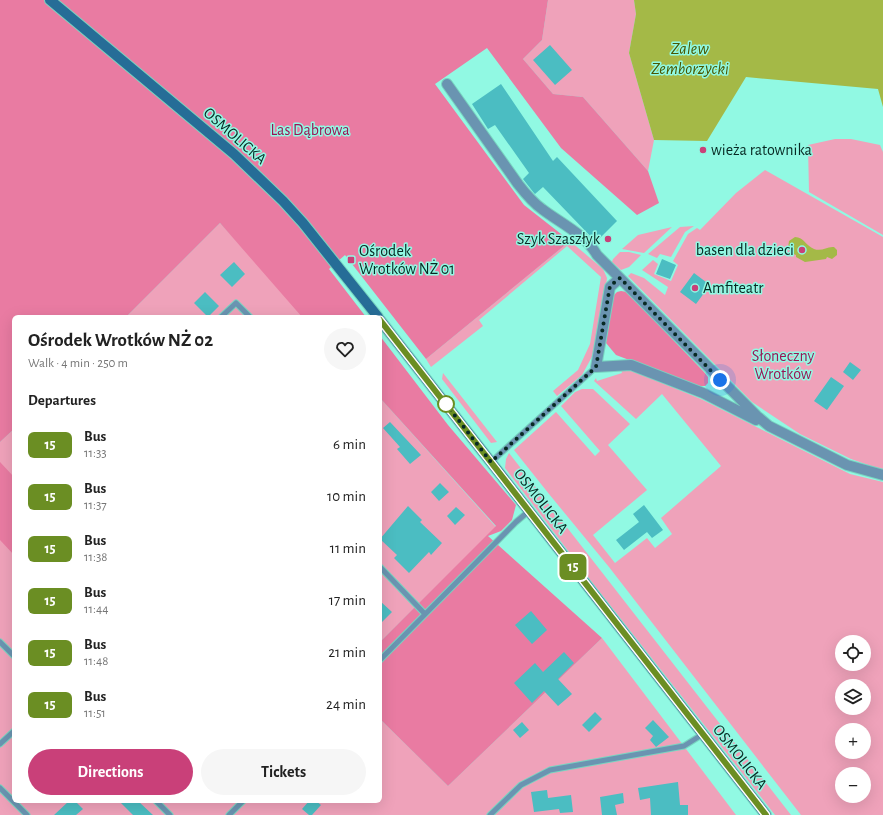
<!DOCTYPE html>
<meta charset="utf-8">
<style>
body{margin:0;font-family:"Alegreya Sans",sans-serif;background:#f6f6f6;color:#222;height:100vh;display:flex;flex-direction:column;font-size:15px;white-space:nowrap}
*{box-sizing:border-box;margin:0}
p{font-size:13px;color:#767676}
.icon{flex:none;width:22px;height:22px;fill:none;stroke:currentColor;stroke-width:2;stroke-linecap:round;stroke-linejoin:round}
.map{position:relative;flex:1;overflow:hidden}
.panel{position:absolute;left:12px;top:315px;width:370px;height:488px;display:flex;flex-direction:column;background:#fff;border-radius:6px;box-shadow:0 4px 16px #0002}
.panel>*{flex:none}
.badge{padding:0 8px;border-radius:6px;font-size:14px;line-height:26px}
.fabs{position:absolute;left:835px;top:635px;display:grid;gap:8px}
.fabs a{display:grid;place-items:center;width:36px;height:36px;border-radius:50%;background:#fff;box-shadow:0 4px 16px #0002;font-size:20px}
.you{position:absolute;width:20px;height:20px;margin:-10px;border:3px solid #fff;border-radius:50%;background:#1a73e8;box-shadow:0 0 0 6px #1a73e833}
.map>.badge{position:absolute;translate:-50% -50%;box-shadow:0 0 0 2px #fff}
h2{padding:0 16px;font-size:15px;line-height:36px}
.round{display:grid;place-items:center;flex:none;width:42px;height:42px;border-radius:21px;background:#f6f6f6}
.head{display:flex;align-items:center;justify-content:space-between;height:68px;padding:0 16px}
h1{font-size:19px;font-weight:700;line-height:30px}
.primary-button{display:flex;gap:8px;margin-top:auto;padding:8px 16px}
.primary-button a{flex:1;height:46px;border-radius:24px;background:#c94079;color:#fff;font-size:16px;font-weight:700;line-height:46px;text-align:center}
.primary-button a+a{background:#f6f6f6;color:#222}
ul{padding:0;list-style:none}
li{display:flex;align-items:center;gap:12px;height:52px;padding:0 16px}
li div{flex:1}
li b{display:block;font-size:15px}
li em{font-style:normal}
li .badge{min-width:44px;font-weight:700;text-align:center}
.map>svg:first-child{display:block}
.green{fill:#efa2ba;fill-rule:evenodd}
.forest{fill:#e97ba2}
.water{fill:#a4b947}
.building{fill:#4bbdc2}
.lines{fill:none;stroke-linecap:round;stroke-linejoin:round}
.lane-casing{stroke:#78d4c0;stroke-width:7}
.street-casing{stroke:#78d4c0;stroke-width:12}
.secondary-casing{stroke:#78d4c0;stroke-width:12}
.lane{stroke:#6a94b1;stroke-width:5}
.street{stroke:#6a94b1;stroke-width:10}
.secondary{stroke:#266d97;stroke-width:10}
.line-casing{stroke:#fff;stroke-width:9}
.line{stroke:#6b8e23;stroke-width:6}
.walk{stroke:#072923;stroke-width:4;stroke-dasharray:0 7.2}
.poi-dot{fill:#c94079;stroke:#91f9e3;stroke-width:1.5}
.stop-dot{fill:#fff;stroke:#6b8e23;stroke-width:2}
.labels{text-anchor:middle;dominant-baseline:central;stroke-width:3;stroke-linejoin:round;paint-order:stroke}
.park-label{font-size:16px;fill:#9a1555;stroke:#91f9e3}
.street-label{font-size:16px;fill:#072923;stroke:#91f9e3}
.poi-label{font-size:16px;fill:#072923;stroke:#91f9e3;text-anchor:start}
.water-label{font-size:17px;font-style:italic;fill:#4a5700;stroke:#91f9e3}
</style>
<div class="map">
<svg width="883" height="815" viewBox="0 0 883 815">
<rect width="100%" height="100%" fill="#91f9e3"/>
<!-- green -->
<path class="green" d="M548 0H634L636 14 629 53 654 140 648 171 583 97 553 94 523 59 542 40Z
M835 139H851L880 145 883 152V235L809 192 808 145Z
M765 170 883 237V469L874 467 851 459 800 434 752 402 628 276 631 273 644 278 665 295 668 287 642 270 653 260 658 264 654 274 671 281 678 265 673 261 688 234 697 228 700 230 736 193Z
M220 223 306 317H126Z
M694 226 685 232 671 257 660 254 657 258 648 254 680 227Z
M672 227 644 253 622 249 638 235Z
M570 241 603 269 607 278 602 319 594 353 582 375 557 396 553 391 578 370 590 344 601 277 567 246 479 320 483 326 431 367 426 359Z
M620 252H629L641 255 629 267 621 270 612 262 613 259Z
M621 369H628L701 399 850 474 883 482V815H801L609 567 549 494 514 450 556 412 595 456 600 451 561 406 575 392 582 389H593L630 424 608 445 647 490 593 535 615 563 647 538 655 548 672 534 661 518 721 466 662 394 636 419 594 381 596 378 597 381 622 373ZM842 642H864V664H842ZM842 686H864V708H842ZM842 730H864V752H842ZM842 774H864V796H842Z
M443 373 497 442 491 443 442 379Z
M380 398 496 527 380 642Z
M14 429V801H380V719L448 786 602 638 736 815H0V442Z
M509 453 791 815H775L591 581 505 468 506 459Z"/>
<!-- forest -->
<path class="forest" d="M0 0H548L542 40 523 59 553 94 583 97 648 171 659 203 637 215 561 148 487 48 435 84 524 205 570 241 426 359 345 255 329 269 366 317H302L220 223 126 317H14V429L0 442Z
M621 291 627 292 704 372 708 377V383L705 386H698L616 355 606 343 613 296 617 292Z
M380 336 448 425 516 505 512 520 501 531 488 536 602 638 448 786 380 719V642L496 526 380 398Z
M0 462 14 477V555L0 540Z"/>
<!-- water -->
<path class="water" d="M634 0H883V107L878 89 746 77 707 141 654 140 629 53 636 14Z
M795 237C804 237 806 246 814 249 822 252 827 246 834 247L837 250V255L832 259 827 257 826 259 805 262 796 257V255L791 253 788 248 789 241Z"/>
<!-- building -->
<path class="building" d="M550 45 572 70 555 85 533 60Z
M501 84 553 161 557 157 617 221 596 242 543 187 535 194 534 193 523 179 529 173 495 125 488 129 472 104Z
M662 259 676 265 670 279 656 274Z
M234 262 245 274 232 287 220 275Z
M694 273 710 285 696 304 680 292Z
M205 292 219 306 208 317 194 303Z
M850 362 861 370 853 380 843 372Z
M831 377 844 386 827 410 814 401Z
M390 422 421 455 410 464 397 449 400 447 383 428Z
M440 483 449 492 439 501 431 492Z
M644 505 663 530 652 538 647 532 624 550 616 540 639 522 633 514Z
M408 506 422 520 420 522 442 543 431 555 429 552 409 573 394 558 397 555 380 539Z
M456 507 465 515 455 525 447 516Z
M380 601 392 612 380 624Z
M531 611 547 630 532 644 515 625Z
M564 652 574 663 558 679 572 694 558 706 544 691 532 703 514 683 535 663 543 672Z
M595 712 602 719 589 732 582 725Z
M653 720 669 737 656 747 650 740 653 736 645 728Z
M522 722 529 730 520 738 513 730Z
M678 782 680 805H688V815H651L650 798 640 800 638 788Z
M547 790 548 798 571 795 573 812 560 813 559 809 534 812 531 792Z
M623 793 624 803 615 805 617 815H602L600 797Z
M69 801H75L83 809 76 815H54Z
M119 801H138L153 815H133Z
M309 801H316L321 805 312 815H309L302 809Z"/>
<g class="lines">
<!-- lane casing -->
<g class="lane-casing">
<path id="lane" d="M221 317 236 303 250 317
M491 462 596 367
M380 567 425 614
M0 642 14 656
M380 660 516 522 529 511
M0 744 14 731
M0 788 27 815
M156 801 170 815
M229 815 243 801
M490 815 521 785 550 770 684 746 703 734"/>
</g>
<!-- street casing -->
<g class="street-casing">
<path id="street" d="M447 84 518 184C525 193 532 202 542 209 560 223 585 234 597 255L757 416 769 426 847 465 883 475
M620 278 610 287 596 367 631 365 703 393 756 420"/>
</g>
<!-- secondary casing -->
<g class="secondary-casing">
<path id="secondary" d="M50 0 234 154 283 201 303 223 378 317
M380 320 766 815"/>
</g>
<!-- lane -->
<use href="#lane" class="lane"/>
<!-- street -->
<use href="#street" class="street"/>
<!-- secondary -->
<use href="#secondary" class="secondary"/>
</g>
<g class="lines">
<!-- line casing -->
<g class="line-casing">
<path id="line" d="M380 320 766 815"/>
</g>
<!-- line -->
<use href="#line" class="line"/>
<!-- walk -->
<path class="walk" d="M446 404 491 462 596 367 610 286 620 278 720 380"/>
</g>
<!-- markers -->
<g class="poi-dot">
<circle cx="703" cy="150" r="4"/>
<circle cx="608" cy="239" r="4"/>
<circle cx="802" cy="250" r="4"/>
<rect x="347" y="256" width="8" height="8" rx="2"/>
<circle cx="695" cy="288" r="4"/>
</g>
<circle class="stop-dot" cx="446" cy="404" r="8"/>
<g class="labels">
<!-- park labels -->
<g class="park-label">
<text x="310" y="130">Las Dąbrowa</text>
<text x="783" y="356">Słoneczny<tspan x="783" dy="18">Wrotków</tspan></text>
</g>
<!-- street labels -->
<g class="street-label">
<text transform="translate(235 136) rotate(41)">OSMOLICKA</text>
<text transform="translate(541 501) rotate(52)">OSMOLICKA</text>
<text transform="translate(740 757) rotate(52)">OSMOLICKA</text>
</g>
<!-- poi labels -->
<g class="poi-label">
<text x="711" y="150">wieża ratownika</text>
<text x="600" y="239" text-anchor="end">Szyk Szaszłyk</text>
<text x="794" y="250" text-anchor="end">basen dla dzieci</text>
<text x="359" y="251">Ośrodek<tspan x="359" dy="18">Wrotków NŻ 01</tspan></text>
<text x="703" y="288">Amfiteatr</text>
</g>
<!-- water labels -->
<g class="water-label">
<text x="690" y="48">Zalew<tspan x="690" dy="20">Zemborzycki</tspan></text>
</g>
</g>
</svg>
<div class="fabs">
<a><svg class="icon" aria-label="locate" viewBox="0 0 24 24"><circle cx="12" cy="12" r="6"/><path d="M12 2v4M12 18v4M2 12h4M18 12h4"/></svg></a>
<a><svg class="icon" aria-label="layers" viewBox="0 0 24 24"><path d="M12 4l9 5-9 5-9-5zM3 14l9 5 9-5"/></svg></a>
<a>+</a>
<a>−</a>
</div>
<div class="you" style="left:720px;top:380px"></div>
<b class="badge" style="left:573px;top:567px;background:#6b8e23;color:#fff">15</b>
<section class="panel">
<div class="head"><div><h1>Ośrodek Wrotków NŻ 02</h1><p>Walk · 4 min · 250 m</p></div><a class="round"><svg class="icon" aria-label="heart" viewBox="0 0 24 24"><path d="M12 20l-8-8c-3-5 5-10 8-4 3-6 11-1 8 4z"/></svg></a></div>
<h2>Departures</h2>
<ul>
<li><span class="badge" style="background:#6b8e23;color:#fff">15</span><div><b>Bus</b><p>11:33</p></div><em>6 min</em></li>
<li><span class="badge" style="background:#6b8e23;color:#fff">15</span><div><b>Bus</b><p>11:37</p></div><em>10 min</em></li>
<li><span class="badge" style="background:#6b8e23;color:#fff">15</span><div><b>Bus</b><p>11:38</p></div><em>11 min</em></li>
<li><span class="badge" style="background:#6b8e23;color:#fff">15</span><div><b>Bus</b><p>11:44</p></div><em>17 min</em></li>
<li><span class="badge" style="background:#6b8e23;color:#fff">15</span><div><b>Bus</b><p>11:48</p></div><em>21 min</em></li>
<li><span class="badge" style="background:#6b8e23;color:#fff">15</span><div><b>Bus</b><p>11:51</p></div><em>24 min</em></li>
</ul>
<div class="primary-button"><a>Directions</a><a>Tickets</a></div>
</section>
</div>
